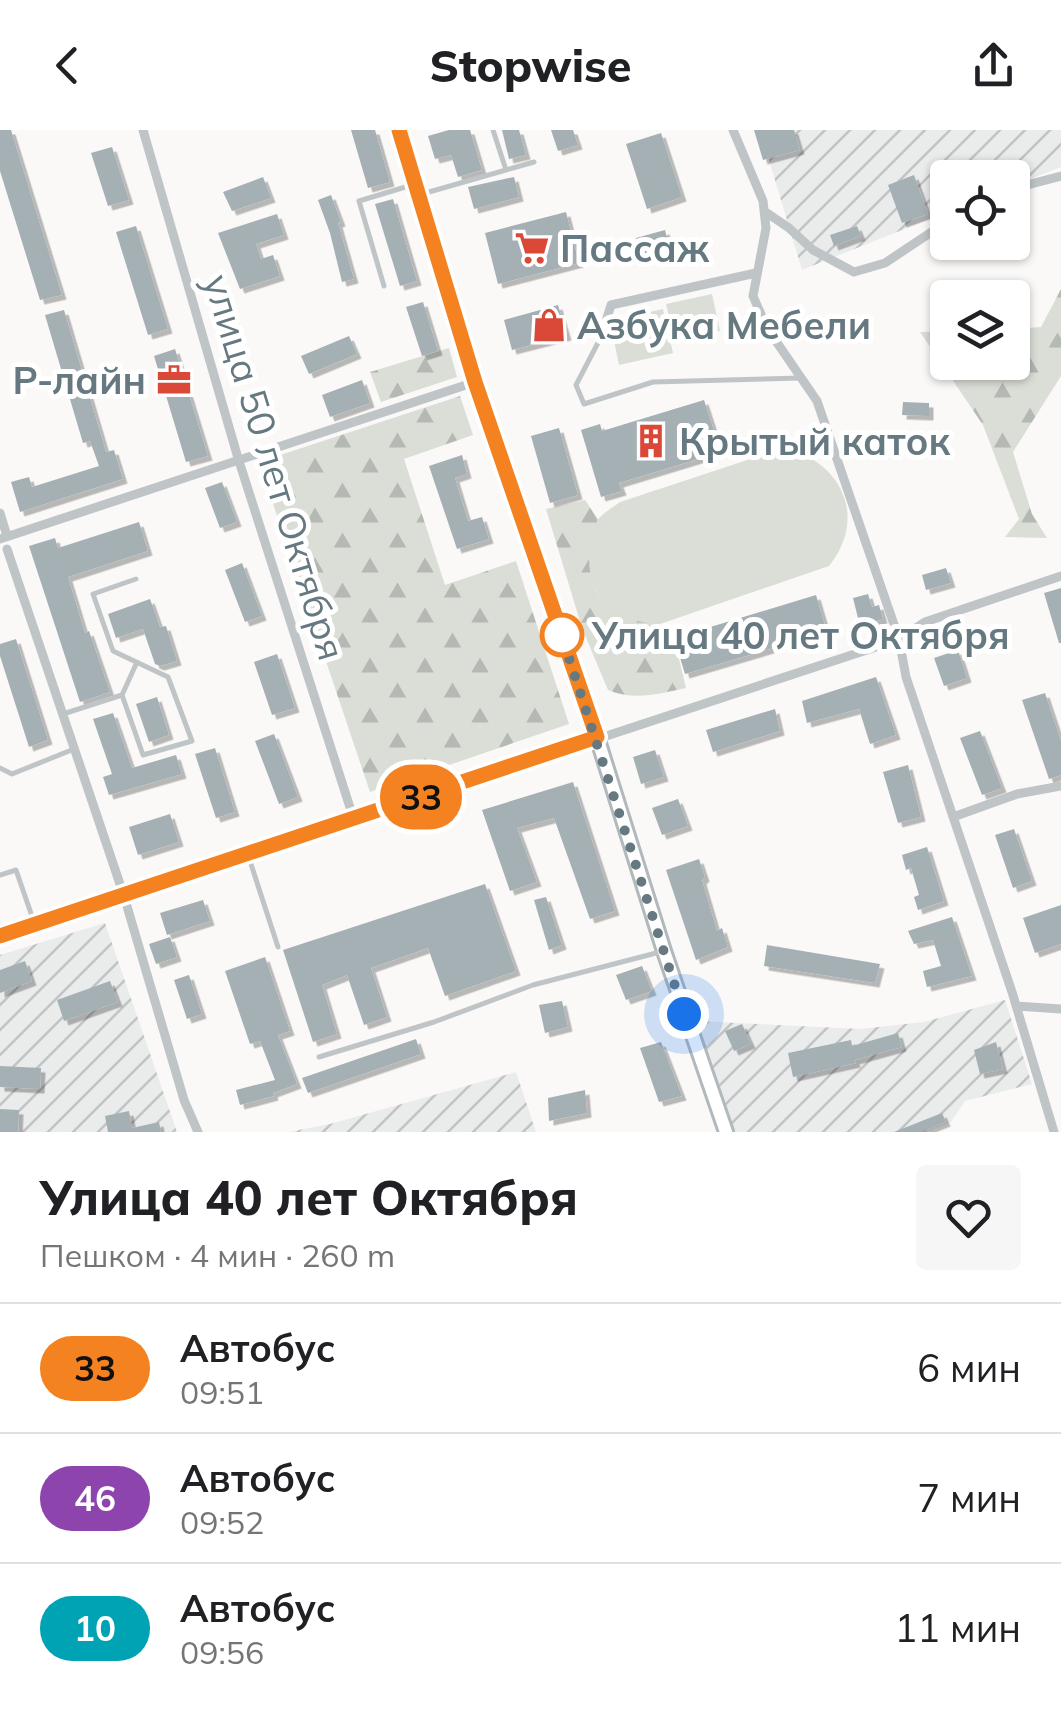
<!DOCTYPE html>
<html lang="ru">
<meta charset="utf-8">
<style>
body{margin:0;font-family:Mulish,sans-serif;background:#f6f6f6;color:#202124;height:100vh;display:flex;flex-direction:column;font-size:38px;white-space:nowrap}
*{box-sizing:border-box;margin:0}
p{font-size:32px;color:#757577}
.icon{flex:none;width:55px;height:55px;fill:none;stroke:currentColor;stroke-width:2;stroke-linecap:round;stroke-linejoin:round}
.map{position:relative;height:1002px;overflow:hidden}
.details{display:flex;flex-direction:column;background:#fff;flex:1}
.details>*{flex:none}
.badge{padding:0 20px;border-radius:32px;font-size:35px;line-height:65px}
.fabs{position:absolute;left:930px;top:30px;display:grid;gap:20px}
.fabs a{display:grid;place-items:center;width:100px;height:100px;border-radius:10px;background:#fff;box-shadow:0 2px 8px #0004;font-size:50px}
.you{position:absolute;width:50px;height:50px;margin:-25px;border:8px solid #fff;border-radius:50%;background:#1a73e8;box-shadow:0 0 0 15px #1a73e833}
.map>.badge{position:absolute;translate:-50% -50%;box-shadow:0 0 0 5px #fff}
.round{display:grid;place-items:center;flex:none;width:105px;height:105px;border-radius:10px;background:#f6f6f6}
.head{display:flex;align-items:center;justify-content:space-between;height:170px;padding:0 40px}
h1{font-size:48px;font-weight:800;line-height:75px}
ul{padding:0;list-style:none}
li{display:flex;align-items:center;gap:30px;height:130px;padding:0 40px;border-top:2px solid #e0e0e0}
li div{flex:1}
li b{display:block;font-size:38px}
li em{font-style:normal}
li .badge{min-width:110px;font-weight:700;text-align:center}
header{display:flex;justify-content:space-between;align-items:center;height:130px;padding:0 40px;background:#fff;font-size:45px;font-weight:800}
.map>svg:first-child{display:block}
.industrial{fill:url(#industrial-furrows)}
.grass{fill:#daded7}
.forest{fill:url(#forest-firs)}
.building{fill:#a5b0b5;filter:url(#shadow)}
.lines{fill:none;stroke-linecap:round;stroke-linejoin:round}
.secondary-casing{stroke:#b1b9bc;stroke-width:18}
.service{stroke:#bfc5c7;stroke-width:5}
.minor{stroke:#bfc5c7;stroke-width:9}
.secondary{stroke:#fff;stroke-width:12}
.line-casing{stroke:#fff;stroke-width:22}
.line{stroke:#f58220;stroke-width:15}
.walk{stroke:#667981;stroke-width:10;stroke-dasharray:0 18}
.stop-dot{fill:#fff;stroke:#f58220;stroke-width:5}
.labels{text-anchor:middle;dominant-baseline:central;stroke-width:10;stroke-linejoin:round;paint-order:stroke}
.poi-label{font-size:38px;font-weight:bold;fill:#667981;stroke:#fff;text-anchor:start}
.street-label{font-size:38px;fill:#667981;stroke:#fff}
.stop-label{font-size:38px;font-weight:bold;fill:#667981;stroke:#fff;text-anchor:start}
</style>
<header><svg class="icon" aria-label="back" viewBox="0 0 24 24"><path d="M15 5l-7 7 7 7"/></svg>Stopwise<svg class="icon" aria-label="share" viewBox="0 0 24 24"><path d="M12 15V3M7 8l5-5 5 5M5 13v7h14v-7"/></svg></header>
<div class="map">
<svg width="1061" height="1002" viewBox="0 0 1061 1002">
<defs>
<pattern id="industrial-furrows" width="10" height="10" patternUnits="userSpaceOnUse" patternTransform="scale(2.5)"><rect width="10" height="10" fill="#eaebeb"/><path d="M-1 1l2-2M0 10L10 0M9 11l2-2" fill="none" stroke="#c1c3c4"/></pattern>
<pattern id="forest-firs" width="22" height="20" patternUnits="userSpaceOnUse" patternTransform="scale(2.5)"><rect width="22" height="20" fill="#daded7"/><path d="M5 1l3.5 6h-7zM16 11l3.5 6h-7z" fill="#b5b9b4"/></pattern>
<filter id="shadow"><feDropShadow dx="4.5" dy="4.5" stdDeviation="0" flood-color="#0004"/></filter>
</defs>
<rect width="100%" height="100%" fill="#faf9f8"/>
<!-- industrial -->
<path class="industrial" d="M760 0H1061V37L1013 56 1012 48H948L947 82 802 140Z
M105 793 177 1002H0V825Z
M1005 870 1032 954 965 971 951 992 926 1002H734L697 891 861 899 924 892Z
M516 942 536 1002H288L330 994Z"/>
<!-- grass -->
<path class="grass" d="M712 164 720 201 675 211 666 174Z
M663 179 673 223 619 235 610 191Z
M784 318C842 331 868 388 829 436L660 494C646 494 634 494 622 487 590 470 578 423 596 392 601 384 612 378 620 372Z"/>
<!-- forest -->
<path class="forest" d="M1061 159V246L1013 322 1032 384 1047 408 1005 407 1019 389 983 295 920 202 947 201 948 232H1012L1013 199 1041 197Z
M449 218 457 247 381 272 370 242Z
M460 266 473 305 404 329 445 455 516 431 569 594 370 662 259 332Z
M585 370 598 389C575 444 597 492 660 494L674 508 686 558C658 564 635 571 608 560L582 498 546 379Z"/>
<!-- building -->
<path class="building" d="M0 0H11L62 165 40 170 0 41Z
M351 0H375L390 52 368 58Z
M449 0H470L482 40 458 47 451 25 435 29 428 6Z
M502 0H519L526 25 509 29Z
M551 0H573L578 15 558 21Z
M754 0H794L800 20 763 30Z
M661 3 682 67 647 79 626 14Z
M112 17 129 70 108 76 91 23Z
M914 45 928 84 902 93 888 55Z
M263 47 271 68 232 81 223 62Z
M514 47 519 67 474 79 468 57Z
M331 65 341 92 338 93 354 149 342 152 330 103 318 70Z
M393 69 417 151 400 156 375 74Z
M566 82 579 133 498 154 485 103Z
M277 84 284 105 256 114 261 129 273 125 280 146 240 159 218 103Z
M136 96 168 199 148 205 116 102Z
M857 96 861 106 834 116 830 105Z
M665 100 670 120 642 128 636 108Z
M423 172 438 221 422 226 406 177Z
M558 175 567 206 512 220 504 190Z
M64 180 106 322 114 320 123 349 20 382 11 352 29 347 32 357 99 336 90 311 83 313 45 185Z
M349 206 357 224 309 244 301 226Z
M175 219 208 326 186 332 154 226Z
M362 250 370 273 330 287 322 265Z
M704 270 721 322 619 353 622 361 601 367 581 300 600 294 602 301Z
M903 272 929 273V286L902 285Z
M559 298 578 365 550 373 531 306Z
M462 325 467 344 455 348 468 391 482 387 489 409 457 419 429 336Z
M222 352 237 392 220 398 205 358Z
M139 392 148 421 68 447 85 503 89 501 110 562 80 572 29 416 55 408 58 418Z
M242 433 262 486 245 492 225 440Z
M946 438 951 453 926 460 922 445Z
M1061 458V513H1059L1044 463Z
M868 464 872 477 879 475 883 489 860 496 853 468Z
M816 465 827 502 685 544 674 508Z
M150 469 160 497 166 496 177 531 160 536 155 534 143 499 116 508 108 484Z
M16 509 48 610 29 617 0 526V514Z
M958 520 967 548 944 556 934 528Z
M277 524 295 578 272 585 254 532Z
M876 547 896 605 870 614 859 579 807 593 802 571Z
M1045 563 1061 611V645L1049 649 1022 570Z
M157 567 169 605 149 612 136 574Z
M775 579 780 601 713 622 706 600Z
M113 583 132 638 176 625 182 644 109 665 103 647 112 644 93 589Z
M980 601 1002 658 982 665 960 608Z
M274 604 298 667 279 674 255 611Z
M215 618 235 682 216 688 195 624Z
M655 620 664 647 641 654 633 627Z
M908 635 921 687 898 693 883 642Z
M573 652 615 781 590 789 554 688 517 698 537 752 510 761 482 680Z
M678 669 688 696 662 705 652 678Z
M170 684 179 712 138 725 129 697Z
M1014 699 1032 751 1013 758 995 705Z
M927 717 944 771 918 780 914 767 919 765 911 738 906 740 902 725Z
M699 729 705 747 702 750 717 801 722 798 728 817 696 830 666 740Z
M485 754 516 841 445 866 428 818 371 838 387 887 364 895 347 845 322 855 337 904 313 912 283 820Z
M546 767 562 815 549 820 534 770Z
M203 770 210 791 167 805 160 783Z
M1061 775V814L1035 823 1023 788Z
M952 787 972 846 927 857 923 841 941 836 933 810 914 814 908 801Z
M170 807 177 827 156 834 149 814Z
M767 815 880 834 875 853 764 836Z
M265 827 290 901 278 905 297 954 273 963 274 966 240 975 236 960 275 950 260 911 250 914 225 841Z
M25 831 32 851 0 863V840Z
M642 836 652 861 626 870 616 845Z
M189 845 202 884 187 889 174 850Z
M110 851 118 872 64 891 57 870Z
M562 871 568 897 545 903 539 875Z
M742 894 751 914 734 921 725 901Z
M898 903 902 917 855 930 856 933 793 947 788 923 851 910 852 916Z
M416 909 421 924 308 963 302 948Z
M661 912 682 966 659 972 640 918Z
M996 912 1003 939 980 944 974 920Z
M0 936 41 938 40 959 0 957Z
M585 960 587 983 549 991 548 968Z
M0 979 19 980 18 1002H0Z
M129 981 132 998 159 992 161 1002H108L105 986Z
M942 983 946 992 921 1002H894Z"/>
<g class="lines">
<!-- secondary casing -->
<g class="secondary-casing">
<path id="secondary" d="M399 0 475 252 597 607 664 821 726 1002"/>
</g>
<!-- service -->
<path class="service" d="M493 0 506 40
M422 64 534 32
M384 156 359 71 412 55
M601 207 576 255 584 274 653 252 801 248
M122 565 137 532
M63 584 122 565 143 625 192 611 168 547 113 521 93 464 136 449
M0 638 12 644 74 619
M248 725 278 817
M0 745 16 740 35 795
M319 927 434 892 533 855 664 821"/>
<!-- minor -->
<path class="minor" d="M143 0 238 328 354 690
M733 0 763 71 766 98 753 166 767 198 817 271 899 509 906 547 1012 862 1054 1002
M1012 59 1061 46
M764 81 789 98 813 120 854 142 885 133 948 91
M601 207 611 175 756 143
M0 383 7 406
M0 409 475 252
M7 419 124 766 184 970 198 1002
M899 509 925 492 1061 446
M953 687 1017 664 1061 656
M0 806 885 514
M1016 876 1061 879"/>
<!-- secondary -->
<use href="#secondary" class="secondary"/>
</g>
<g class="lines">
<!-- line casing -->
<g class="line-casing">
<path id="line" d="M0 806 597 607 475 252 399 0"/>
</g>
<!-- line -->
<use href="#line" class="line"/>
<!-- walk -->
<path class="walk" d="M562 505 560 500 684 884"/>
</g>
<!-- icons -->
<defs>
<g id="supermarket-bare" transform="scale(2.7)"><path d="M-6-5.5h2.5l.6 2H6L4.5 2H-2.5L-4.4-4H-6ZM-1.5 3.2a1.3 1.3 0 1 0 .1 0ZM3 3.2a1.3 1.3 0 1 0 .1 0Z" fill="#da4937" stroke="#fff" stroke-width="2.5" paint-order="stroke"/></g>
<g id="shop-bare" transform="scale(2.7)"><path d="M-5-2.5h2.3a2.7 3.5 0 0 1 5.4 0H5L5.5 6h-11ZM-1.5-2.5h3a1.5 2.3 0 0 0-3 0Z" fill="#da4937" stroke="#fff" stroke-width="2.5" paint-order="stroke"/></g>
<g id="office-bare" transform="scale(2.7)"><path d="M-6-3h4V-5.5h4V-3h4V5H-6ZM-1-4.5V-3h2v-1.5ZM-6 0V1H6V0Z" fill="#da4937" stroke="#fff" stroke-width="2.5" paint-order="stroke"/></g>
<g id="building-bare" transform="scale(2.7)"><path d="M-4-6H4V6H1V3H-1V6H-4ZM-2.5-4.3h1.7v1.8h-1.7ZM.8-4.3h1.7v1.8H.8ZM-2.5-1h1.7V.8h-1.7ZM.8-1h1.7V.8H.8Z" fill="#da4937" stroke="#fff" stroke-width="2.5" paint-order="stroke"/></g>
</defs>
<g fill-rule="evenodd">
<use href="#supermarket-bare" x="532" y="118"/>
<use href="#shop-bare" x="549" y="195"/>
<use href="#office-bare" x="174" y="250"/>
<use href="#building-bare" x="651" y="311"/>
</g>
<!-- markers -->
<circle class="stop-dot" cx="562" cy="505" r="20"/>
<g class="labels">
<!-- poi labels -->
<g class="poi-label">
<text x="560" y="118">Пассаж</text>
<text x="577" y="195">Азбука Мебели</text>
<text x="146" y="250" text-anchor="end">Р-лайн</text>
<text x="679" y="311">Крытый каток</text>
</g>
<!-- street labels -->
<g class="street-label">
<text transform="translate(275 337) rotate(73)">улица 50 лет Октября</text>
</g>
<!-- stop labels -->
<g class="stop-label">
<text x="592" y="505">Улица 40 лет Октября</text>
</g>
</g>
</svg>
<div class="fabs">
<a><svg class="icon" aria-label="locate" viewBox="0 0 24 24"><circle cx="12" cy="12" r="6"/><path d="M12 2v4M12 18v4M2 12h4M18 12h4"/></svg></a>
<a><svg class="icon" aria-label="layers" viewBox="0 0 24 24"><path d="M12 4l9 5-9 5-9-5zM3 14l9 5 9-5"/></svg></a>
</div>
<div class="you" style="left:684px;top:884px"></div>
<b class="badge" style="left:421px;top:667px;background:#f58220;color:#111">33</b>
</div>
<section class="details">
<div class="head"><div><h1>Улица 40 лет Октября</h1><p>Пешком · 4 мин · 260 m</p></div><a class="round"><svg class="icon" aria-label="heart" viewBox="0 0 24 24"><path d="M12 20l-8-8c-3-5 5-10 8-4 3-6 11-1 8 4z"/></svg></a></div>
<ul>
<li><span class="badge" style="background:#f58220;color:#111">33</span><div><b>Автобус</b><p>09:51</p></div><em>6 мин</em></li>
<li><span class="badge" style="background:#8e44ad;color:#fff">46</span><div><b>Автобус</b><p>09:52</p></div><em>7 мин</em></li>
<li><span class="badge" style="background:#00a3b4;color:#fff">10</span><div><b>Автобус</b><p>09:56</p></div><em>11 мин</em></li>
</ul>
</section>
